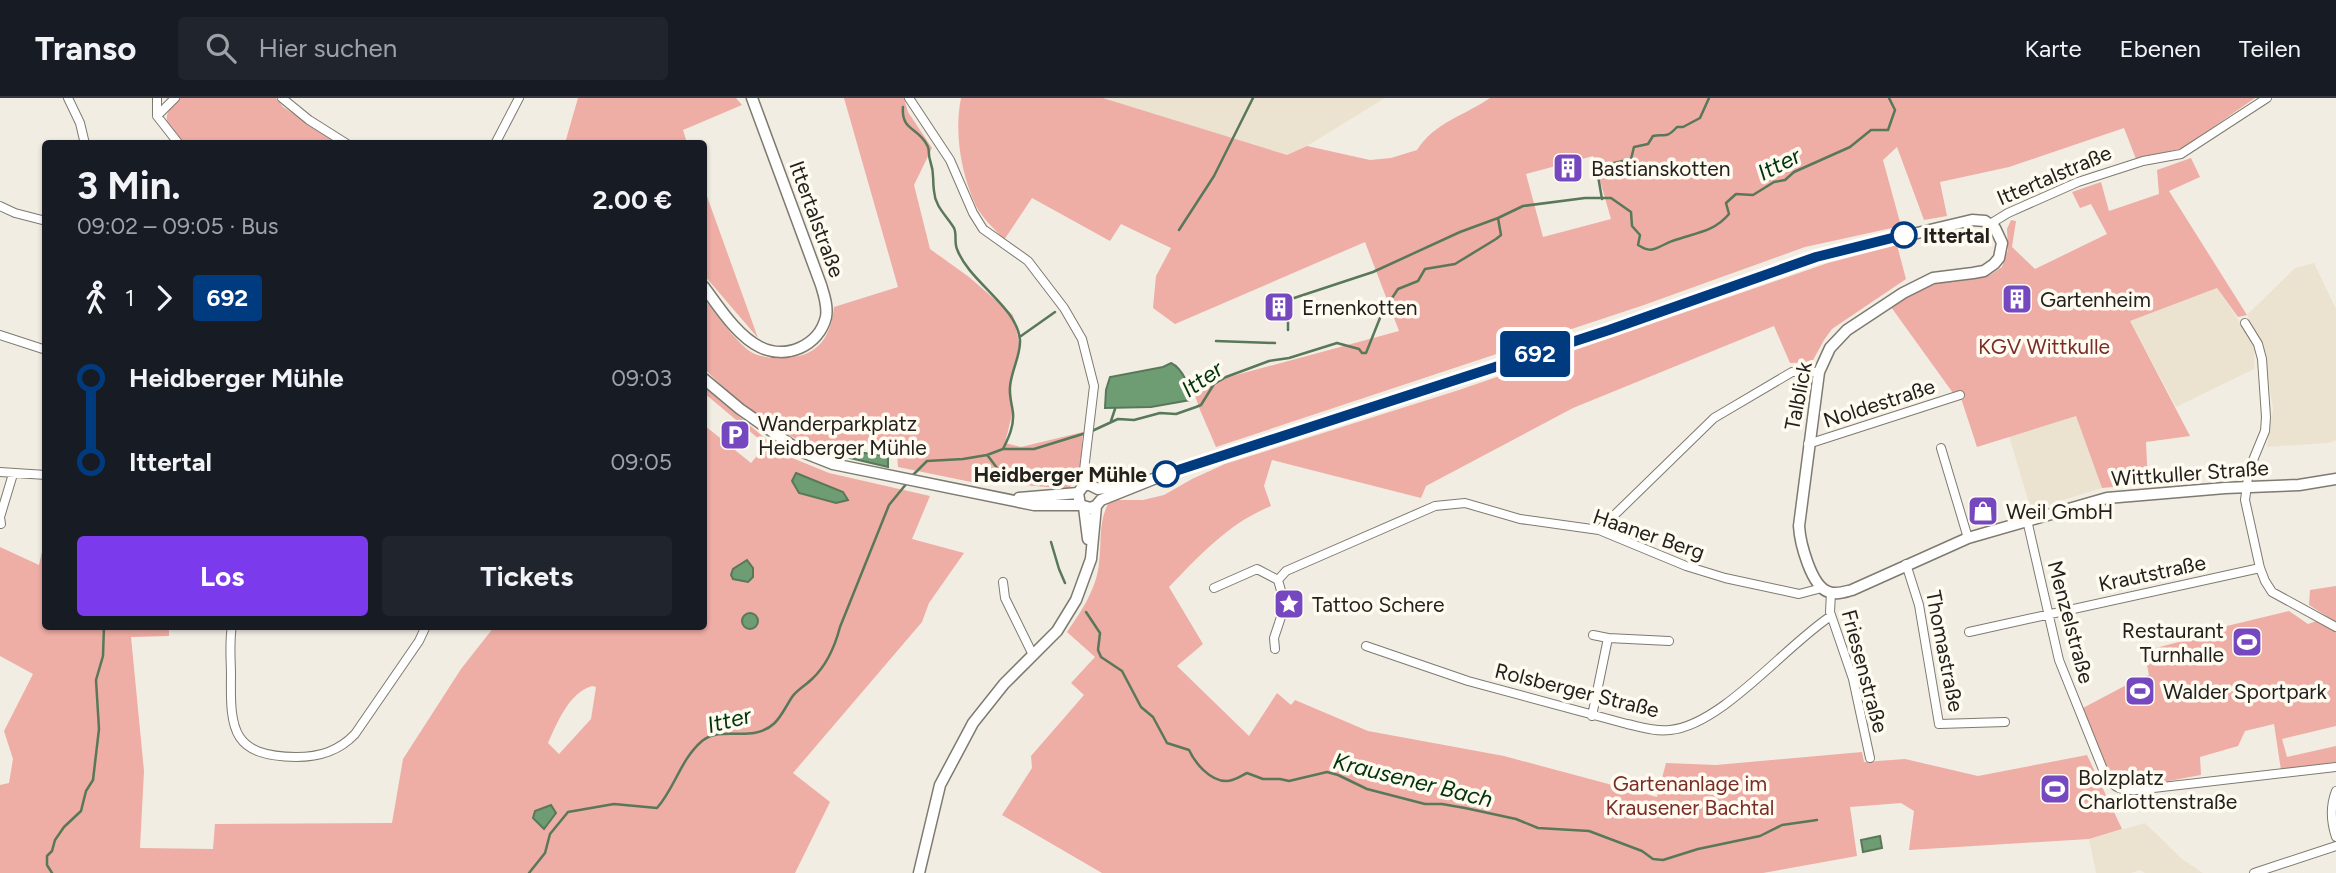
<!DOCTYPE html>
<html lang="de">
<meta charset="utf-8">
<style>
body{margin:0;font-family:Figtree,sans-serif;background:#20242c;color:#f1f3f6;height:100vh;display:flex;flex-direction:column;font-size:26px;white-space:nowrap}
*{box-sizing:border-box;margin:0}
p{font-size:23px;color:#9ea1a6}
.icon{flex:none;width:38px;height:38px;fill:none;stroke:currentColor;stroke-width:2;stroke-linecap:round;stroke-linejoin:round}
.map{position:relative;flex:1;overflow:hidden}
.sheet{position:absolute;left:42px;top:42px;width:665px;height:490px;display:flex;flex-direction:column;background:#171b24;border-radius:7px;box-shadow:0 2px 5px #0004}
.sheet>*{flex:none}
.badge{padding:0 14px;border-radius:5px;font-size:24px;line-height:46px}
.map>.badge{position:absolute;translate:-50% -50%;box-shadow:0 0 0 4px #fff}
.legs{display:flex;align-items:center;gap:10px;height:77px;padding:0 35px;font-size:23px}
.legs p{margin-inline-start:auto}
.summary{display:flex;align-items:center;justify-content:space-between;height:119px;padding:0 35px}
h1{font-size:38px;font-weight:700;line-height:52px}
.button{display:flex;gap:14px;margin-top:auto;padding:14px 35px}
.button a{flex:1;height:80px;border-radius:7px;background:#7c3aed;color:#fff;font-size:28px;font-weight:700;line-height:80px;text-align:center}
.button a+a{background:#20242c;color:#f1f3f6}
ul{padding:0 35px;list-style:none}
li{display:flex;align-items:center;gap:24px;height:84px;font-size:26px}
li i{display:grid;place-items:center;width:10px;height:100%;margin:0 9px;background:currentColor}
li i::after{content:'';width:18px;height:18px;margin:-9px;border:5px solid;border-radius:50%;background:#171b24}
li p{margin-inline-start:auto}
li:first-child i{background:linear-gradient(#0000 50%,currentColor 0)}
li:last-child i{background:linear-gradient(currentColor 50%,#0000 0)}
header{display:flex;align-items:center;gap:42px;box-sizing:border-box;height:98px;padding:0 35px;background:#171b24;border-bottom:2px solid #363941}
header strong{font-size:33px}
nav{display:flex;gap:38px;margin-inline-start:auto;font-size:24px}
.search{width:490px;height:63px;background:#20242c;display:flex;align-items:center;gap:18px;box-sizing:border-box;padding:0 24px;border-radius:7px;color:#9ea1a6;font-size:26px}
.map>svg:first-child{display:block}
.built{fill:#ebe3d0}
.green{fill:#eeada5;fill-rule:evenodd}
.water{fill:#6f9d73;stroke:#587859;stroke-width:2}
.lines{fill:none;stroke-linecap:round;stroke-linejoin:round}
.stream{stroke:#587859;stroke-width:2.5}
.street-casing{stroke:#7e7a6f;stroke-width:10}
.secondary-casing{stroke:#7e7a6f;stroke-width:13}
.street{stroke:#fff;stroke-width:8}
.secondary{stroke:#fff;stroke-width:10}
.line-1-casing{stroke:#fff;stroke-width:16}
.line-1{stroke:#003b80;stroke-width:10}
.stop-1-dot{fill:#fff;stroke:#003b80;stroke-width:3.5}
.labels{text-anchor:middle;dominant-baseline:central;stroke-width:7;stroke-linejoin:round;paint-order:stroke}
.poi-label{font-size:21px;fill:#23211d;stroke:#fffbf1;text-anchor:start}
.street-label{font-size:21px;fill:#23211d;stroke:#fffbf1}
.stop-label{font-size:21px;font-weight:bold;fill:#23211d;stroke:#fffbf1;text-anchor:start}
.park-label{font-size:21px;fill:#7a2c26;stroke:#fffbf1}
.water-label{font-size:23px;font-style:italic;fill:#00350b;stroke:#fffbf1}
</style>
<header>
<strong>Transo</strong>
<div class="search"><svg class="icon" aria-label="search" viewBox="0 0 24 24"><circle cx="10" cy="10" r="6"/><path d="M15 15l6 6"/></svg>Hier suchen</div>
<nav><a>Karte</a><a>Ebenen</a><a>Teilen</a></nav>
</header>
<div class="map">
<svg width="2336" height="775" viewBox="0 0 2336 775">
<rect width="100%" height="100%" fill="#f2ede2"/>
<!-- built -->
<path class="built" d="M1103 0H1385L1307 48 1287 57Z
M2314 165 2336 211V342L2328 345 2267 349 2273 311 2264 255 2247 217 2295 170Z
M2217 190 2255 247 2254 271 2176 309 2130 223Z
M2076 317 2102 390 2031 412 2009 338Z
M2145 725 2182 761 2203 775H2145L2140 772 2131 775H2096L2089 741Z"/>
<!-- green -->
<path class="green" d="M180 0H276L283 9 341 45H184C166 27 158 20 180 0Z
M578 0H736L742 7 683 32 687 45H565Z
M844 0H904L908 14 932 50 914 87 930 151 969 179 1013 217 1020 249 1011 284 1012 316 1005 345 1021 349 1083 334C1081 352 1083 379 1068 391L1001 385 981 386 898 369 897 355 892 349C871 347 837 338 819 351 782 339 730 298 704 270V201C716 216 736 244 751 254 757 258 770 260 777 260 814 261 830 245 834 209L898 189Z
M961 0H1103L1287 57 1307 48 1370 62 1391 60 1417 52C1435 24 1464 18 1490 0H2255L2183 50 2136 61 2124 30 2009 69 1940 84 1947 118 1924 122 1897 49 1883 62 1901 128 1805 149 1644 207 1216 349 1200 312 1192 289 1399 233 1365 144 1175 226 1153 210 1156 178 1171 150 1121 126 1110 143 1032 100 1004 142C995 131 982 120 976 108 961 75 954 35 961 0ZM1593 58 1611 121 1543 139 1526 76Z
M2191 60 2200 79 2169 93 2247 217 2238 219 2217 190 2130 223 2190 338 2146 344 2148 386 2102 390 2076 318 1977 349 1959 294 1953 295 1891 209 1918 192 1938 185 1990 177 2002 169 2008 152 2007 131 2011 122 2016 123 2012 149 2035 171 2107 136 2091 106 2080 110 2072 94 2101 84 2109 113 2159 96 2157 72Z
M704 90 758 240 704 177Z
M1897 147 1906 181 1832 231 1824 242 1812 264 1790 265 1774 228 1573 310 1426 388 1421 400 1272 362 1264 388 1271 408C1229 425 1200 457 1169 489L1203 546 1177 568 1249 638 1277 595 1291 607 1295 602 1368 633 1504 658 1657 699 1666 665 1716 667 1862 654 1864 664 1905 661 1978 678 2087 657 2122 731 2089 741 1909 752 1914 713 1901 705 1850 709 1857 758 1763 775H1102L1002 717 1032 670 1031 658 1084 597 1071 585 1095 559 1067 534C1081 514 1097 490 1099 465 1102 445 1098 425 1108 406L1117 402H1143L1164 397 1192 381 1225 366 1459 292 1828 165Z
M704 289 785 357 829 375 930 398 912 441 964 455 929 505 922 524 793 675 830 704 795 775H0V687L9 685 13 661 4 633 33 576 0 558V449L39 467 45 440 46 528 169 529V538L131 539 144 673 140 750 213 751 215 726 392 725 403 661 461 571 494 529 704 528V327L751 365 766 347 704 295ZM592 588 596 589 591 621 559 656 548 645C558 623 569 595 592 588Z
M2336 488V628L2282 641 2287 659 2336 648V664L2281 672 2274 626 2245 633 2238 648 2200 659 2201 677C2176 681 2124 696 2107 671 2096 654 2090 629 2083 610L2134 583 2149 577 2144 553 2206 537V533L2289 513 2308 526 2328 519 2309 507 2310 492Z"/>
<!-- water -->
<path class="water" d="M1171 265C1182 270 1193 292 1190 302L1151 309 1105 310 1106 292 1110 279 1163 269Z
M856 354 888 358V369L850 360 852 355Z
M796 375 843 394 848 402 836 405 799 395 792 383Z
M747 462 753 470V479L748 484 733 481 731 477 733 471Z
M742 523a8 8 0 1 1 16 0a8 8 0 1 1-16 0Z
M551 707 556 715 544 731 533 720 535 713Z
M1880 738 1882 750 1863 754 1861 742Z"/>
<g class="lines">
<!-- stream -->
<path class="stream" d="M903 9C901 33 918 29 927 47 930 51 928 57 930 62 935 77 932 78 934 93 935 109 947 118 954 130 957 136 954 144 957 151 969 184 1017 208 1020 242 1021 257 1011 273 1010 289 1009 298 1012 306 1013 315 1014 328 1009 339 1003 351
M1602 101 1598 78 1610 66 1631 61 1634 49 1648 46 1653 38C1665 35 1665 42 1677 29H1683L1700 20 1709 0
M1179 132 1214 78 1253 0
M1288 232V202L1373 174 1460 134 1498 120
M1021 238 1055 214
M1216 243 1275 245
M1111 323 1115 311
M1092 333 1118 321 1134 322 1160 315 1176 316 1196 309 1201 307 1214 286 1226 279 1269 263 1289 260 1337 245 1359 251 1362 255H1366L1382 215 1398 191 1418 183 1425 171 1455 166 1496 141 1501 137 1498 120 1523 108 1585 100H1611L1631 114 1632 128 1640 137 1638 147C1643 150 1648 153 1654 151 1661 149 1668 144 1675 142 1695 135 1714 134 1729 116L1726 105 1736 96 1753 97 1774 84 1785 82 1794 74 1850 49 1871 32H1888L1895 12 1889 0
M988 358 1000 374 1010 384
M911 379 927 363 963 361 987 357 1003 351H1034L1086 335
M1051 444 1059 471 1065 485
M1086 514 1100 535 1098 552 1101 559 1122 573 1141 609 1153 619 1167 645 1189 652C1195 665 1210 683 1226 683 1235 683 1240 678 1247 675L1263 681H1280L1289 683 1327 674 1338 677 1367 691 1425 706H1442L1465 710 1516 721 1538 730 1589 733 1642 753 1653 761 1663 762 1698 751 1760 738 1782 727 1817 722
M52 775 47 767V758L52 753 55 742 64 729 81 713 86 693 93 682 99 631 96 582 103 558 104 528
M529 775 545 755 550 736 568 714 614 706 657 710C675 690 680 662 702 643 717 631 737 638 754 635 777 631 781 616 792 599 797 592 806 587 812 581 826 568 835 548 840 529L889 407 907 385"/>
<!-- street casing -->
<g class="street-casing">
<path id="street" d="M68 0 80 25 85 46
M157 0V18L179 46
M282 0 309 22 347 46
M909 0 950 62 973 115 983 131 1028 163 1064 210 1082 241 1094 288 1082 389
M157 18 175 0
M495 46 519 0
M0 108 15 115 46 123
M1990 126 2008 115 2078 84 2143 63 2181 56 2267 0
M2245 225 2258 246 2262 261 2266 319 2265 333 2249 372 2245 402 2260 470 2265 483 2272 494 2336 529
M0 237 46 252
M1808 346 1960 297
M1941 350 1968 440
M0 374 46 377
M2027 422 2059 562 2104 674C2111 688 2119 693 2136 692L2336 669
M1 426 0 419 13 376
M1599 432 1714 320 1792 274H1819
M1906 466 1919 507 1939 626 2005 624
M1278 482 1286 473 1435 408 1465 405 1520 421 1599 432 1686 468 1725 480 1799 496 1822 490
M1003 484 1005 500 1033 557
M1214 490 1257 471 1278 482
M1831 495 1830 514 1853 581 1870 660
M232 528C229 544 231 562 231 578 230 633 233 658 296 659 320 659 339 653 355 636L419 543 426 528
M1969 534 2260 470
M1593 537 1608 540
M1366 548 1468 583 1627 626C1641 629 1655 634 1670 632 1722 627 1786 547 1831 518
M1275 551 1274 540 1285 507 1278 482
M1592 618 1608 540 1669 543
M2336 693C2330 708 2331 724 2336 739
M2254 775 2336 748"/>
</g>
<!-- secondary casing -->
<g class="secondary-casing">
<path id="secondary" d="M704 189C719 209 737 238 760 249 786 262 819 248 826 219 828 208 824 197 821 187L752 0
M704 281 740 311 800 353 833 366 1034 407H1080L1090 410 1096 408 1101 402 1166 376 1453 284 1661 214 1816 159 1972 122 1985 123 1995 130 2002 145 1999 160 1994 166 1984 173 1973 175 1933 180 1903 195 1847 232 1830 250 1819 274 1799 428C1800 444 1811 489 1829 494 1836 497 1844 494 1852 492L1968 440 2107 400 2225 390 2299 387 2336 381
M1019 400 1078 395
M1080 407 1078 395 1084 387H1090L1098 391 1126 386
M1084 409 1088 441
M919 775 940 687 973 625 1004 586 1057 533 1076 502 1091 461 1096 408"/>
</g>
<!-- street -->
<use href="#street" class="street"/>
<!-- secondary -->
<use href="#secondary" class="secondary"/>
</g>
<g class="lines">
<!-- line-1 casing -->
<g class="line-1-casing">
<path id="line-1" d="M1166 376 1609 232 1816 159 1904 137"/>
</g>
<!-- line-1 -->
<use href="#line-1" class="line-1"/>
</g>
<!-- icons -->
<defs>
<g id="building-square" transform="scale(1.575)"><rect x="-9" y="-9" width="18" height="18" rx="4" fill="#7648c0" stroke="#fffbf1"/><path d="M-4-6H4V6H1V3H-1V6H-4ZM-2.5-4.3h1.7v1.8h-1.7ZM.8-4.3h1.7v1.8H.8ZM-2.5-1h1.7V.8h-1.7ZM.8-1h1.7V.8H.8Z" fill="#fff"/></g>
<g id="parking-square" transform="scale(1.575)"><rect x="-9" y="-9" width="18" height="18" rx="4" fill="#7648c0" stroke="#fffbf1"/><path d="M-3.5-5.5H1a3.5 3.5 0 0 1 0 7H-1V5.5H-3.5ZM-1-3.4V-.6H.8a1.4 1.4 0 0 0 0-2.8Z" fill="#fff"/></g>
<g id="shop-square" transform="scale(1.575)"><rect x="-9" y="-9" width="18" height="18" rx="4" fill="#7648c0" stroke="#fffbf1"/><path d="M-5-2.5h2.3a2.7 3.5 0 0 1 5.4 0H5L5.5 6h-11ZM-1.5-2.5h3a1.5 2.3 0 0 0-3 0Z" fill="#fff"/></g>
<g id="sight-square" transform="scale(1.575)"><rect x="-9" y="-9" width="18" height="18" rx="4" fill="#7648c0" stroke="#fffbf1"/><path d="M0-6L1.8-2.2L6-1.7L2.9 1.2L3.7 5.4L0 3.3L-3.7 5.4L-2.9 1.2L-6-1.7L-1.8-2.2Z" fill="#fff"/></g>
<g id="stadium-square" transform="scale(1.575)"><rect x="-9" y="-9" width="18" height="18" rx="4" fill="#7648c0" stroke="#fffbf1"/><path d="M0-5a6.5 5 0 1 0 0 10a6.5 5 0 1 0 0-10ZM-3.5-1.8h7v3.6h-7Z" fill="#fff"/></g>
</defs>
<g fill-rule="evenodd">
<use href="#building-square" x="1568" y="70"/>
<use href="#building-square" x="2017" y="201"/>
<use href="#building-square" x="1279" y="209"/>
<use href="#parking-square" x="735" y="337"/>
<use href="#shop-square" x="1983" y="413"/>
<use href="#sight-square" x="1289" y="506"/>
<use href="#stadium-square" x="2247" y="544"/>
<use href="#stadium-square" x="2140" y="593"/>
<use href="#stadium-square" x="2055" y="691"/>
</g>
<!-- markers -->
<g class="stop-1-dot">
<circle cx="1904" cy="137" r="12"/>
<circle cx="1166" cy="376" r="12"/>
</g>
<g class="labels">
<!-- poi labels -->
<g class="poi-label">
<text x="1591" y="70">Bastianskotten</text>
<text x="2040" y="201">Gartenheim</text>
<text x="1302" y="209">Ernenkotten</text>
<text x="758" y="325">Wanderparkplatz<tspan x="758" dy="24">Heidberger Mühle</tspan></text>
<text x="2006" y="413">Weil GmbH</text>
<text x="1312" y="506">Tattoo Schere</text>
<text x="2224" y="532" text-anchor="end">Restaurant<tspan x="2224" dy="24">Turnhalle</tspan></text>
<text x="2163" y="593">Walder Sportpark</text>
<text x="2078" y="679">Bolzplatz<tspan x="2078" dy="24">Charlottenstraße</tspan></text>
</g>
<!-- street labels -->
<g class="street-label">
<text transform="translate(2054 77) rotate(-23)">Ittertalstraße</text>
<text transform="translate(817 121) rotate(70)">Ittertalstraße</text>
<text transform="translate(1798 298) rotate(-79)">Talblick</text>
<text transform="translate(1879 305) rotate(-18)">Noldestraße</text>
<text transform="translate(2190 375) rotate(-4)">Wittkuller Straße</text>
<text transform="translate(1649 436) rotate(19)">Haaner Berg</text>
<text transform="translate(2152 475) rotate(-12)">Krautstraße</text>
<text transform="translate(2071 524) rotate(75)">Menzelstraße</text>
<text transform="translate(1945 553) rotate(79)">Thomastraße</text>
<text transform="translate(1865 573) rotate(75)">Friesenstraße</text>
<text transform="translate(1577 592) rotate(14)">Rolsberger Straße</text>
</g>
<!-- stop labels -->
<g class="stop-label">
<text x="1923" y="137">Ittertal</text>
<text x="1147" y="376" text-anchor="end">Heidberger Mühle</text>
</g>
<!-- park labels -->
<g class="park-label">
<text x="2044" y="248">KGV Wittkulle</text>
<text x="1690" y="685">Gartenanlage im<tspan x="1690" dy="24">Krausener Bachtal</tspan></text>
</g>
<!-- water labels -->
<g class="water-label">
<text transform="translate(1779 66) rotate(-27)">Itter</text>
<text transform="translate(1202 281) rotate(-35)">Itter</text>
<text transform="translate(729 622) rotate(-14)">Itter</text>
<text transform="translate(1413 682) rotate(14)">Krausener Bach</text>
</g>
</g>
</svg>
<b class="badge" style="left:1535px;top:256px;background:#003b80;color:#fff">692</b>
<section class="sheet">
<div class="summary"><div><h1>3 Min.</h1><p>09:02 – 09:05 · Bus</p></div><b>2.00 €</b></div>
<div class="legs"><svg class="icon" aria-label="walk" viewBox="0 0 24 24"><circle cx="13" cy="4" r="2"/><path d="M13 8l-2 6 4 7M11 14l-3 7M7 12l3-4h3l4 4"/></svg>1<svg class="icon" aria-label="forward" viewBox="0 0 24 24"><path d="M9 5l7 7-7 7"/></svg><b class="badge" style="background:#003b80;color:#fff">692</b></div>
<ul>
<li><i style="color:#003b80"></i><b>Heidberger Mühle</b><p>09:03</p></li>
<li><i style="color:#003b80"></i><b>Ittertal</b><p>09:05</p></li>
</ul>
<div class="button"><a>Los</a><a>Tickets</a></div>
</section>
</div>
